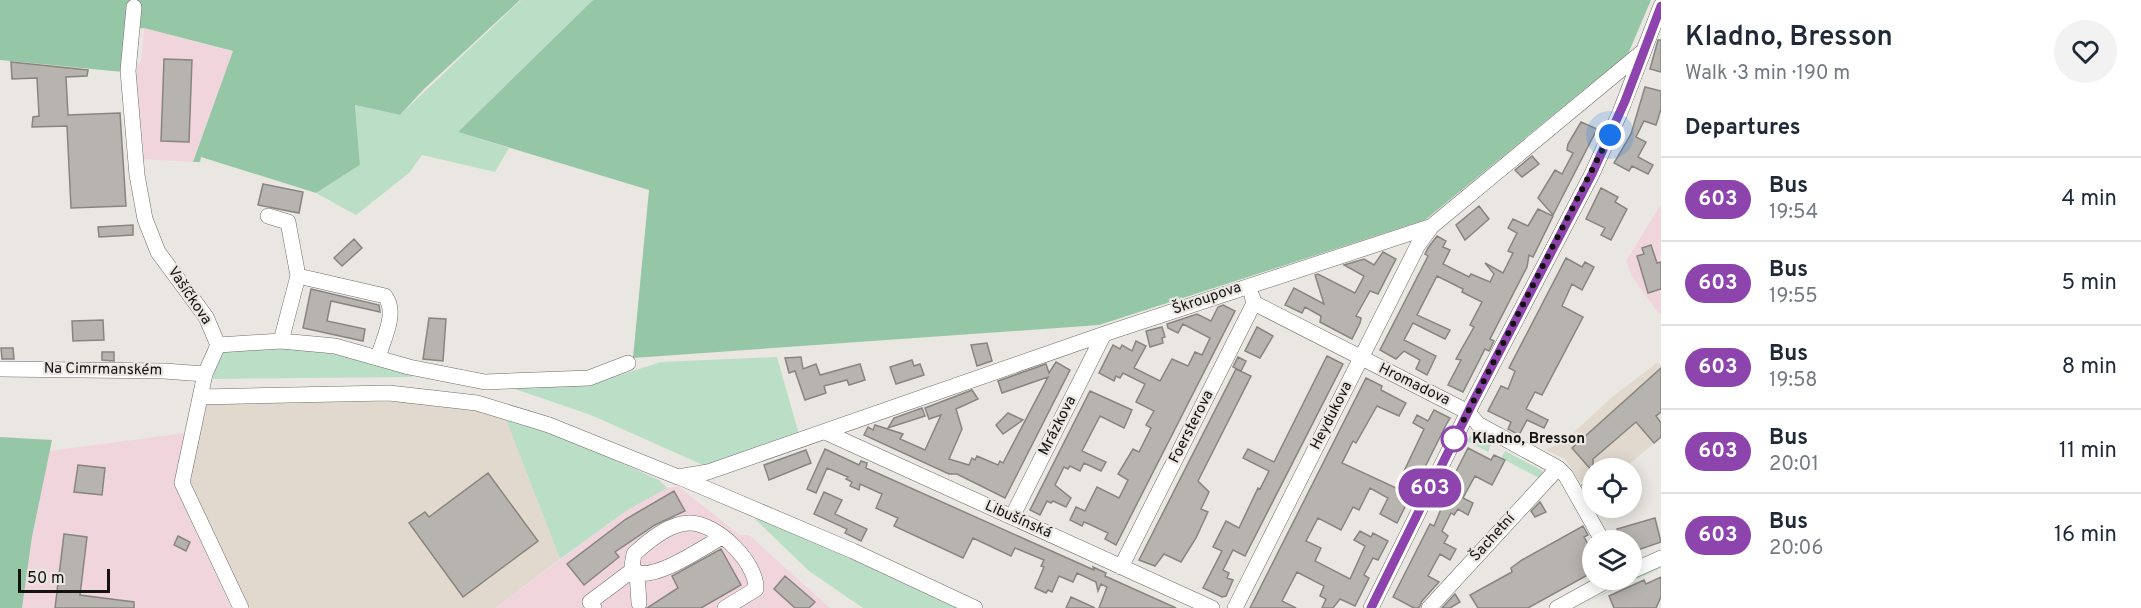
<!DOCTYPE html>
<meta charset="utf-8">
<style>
body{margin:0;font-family:Overpass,sans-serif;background:#f2f2f3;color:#1f2937;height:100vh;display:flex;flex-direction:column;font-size:22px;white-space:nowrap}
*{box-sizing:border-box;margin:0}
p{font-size:20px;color:#747a83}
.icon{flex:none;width:33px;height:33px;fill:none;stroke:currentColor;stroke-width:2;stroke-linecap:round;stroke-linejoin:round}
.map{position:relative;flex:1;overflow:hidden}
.drawer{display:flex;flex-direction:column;background:#fff;width:480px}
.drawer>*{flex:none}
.badge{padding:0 12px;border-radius:20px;font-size:21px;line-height:39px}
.controls{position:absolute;left:1582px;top:458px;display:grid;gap:12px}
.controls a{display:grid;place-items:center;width:60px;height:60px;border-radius:50%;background:#fff;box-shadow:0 3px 15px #0003;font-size:30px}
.scale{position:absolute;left:18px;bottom:15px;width:92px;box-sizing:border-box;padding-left:6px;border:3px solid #141312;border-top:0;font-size:16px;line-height:21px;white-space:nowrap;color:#141312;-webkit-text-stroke:4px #eae7e2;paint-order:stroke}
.you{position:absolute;width:30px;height:30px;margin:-15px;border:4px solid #fff;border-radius:50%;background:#1a73e8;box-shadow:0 0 0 9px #1a73e833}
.map>.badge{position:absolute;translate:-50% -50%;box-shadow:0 0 0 3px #fff}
h2{padding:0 24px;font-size:22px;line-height:54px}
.round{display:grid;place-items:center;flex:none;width:63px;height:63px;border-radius:32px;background:#f2f2f3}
.summary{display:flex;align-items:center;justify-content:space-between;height:102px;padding:0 24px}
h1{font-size:28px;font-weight:600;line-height:45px}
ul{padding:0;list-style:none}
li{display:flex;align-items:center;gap:18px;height:84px;padding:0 24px;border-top:2px solid #e0e1e3}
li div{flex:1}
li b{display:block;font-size:22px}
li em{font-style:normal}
li .badge{min-width:66px;font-weight:700;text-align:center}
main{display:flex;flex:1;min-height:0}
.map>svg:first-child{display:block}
.built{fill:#e1d9ce}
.industrial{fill:#f0d6dc}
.green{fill:#bbdec6}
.forest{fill:#95c7a7}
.building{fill:#b7b4af;stroke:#888580;stroke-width:1.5}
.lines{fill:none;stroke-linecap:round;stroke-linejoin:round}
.minor-casing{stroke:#706d69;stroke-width:16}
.minor{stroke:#fff;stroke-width:15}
.line-casing{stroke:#fff;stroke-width:14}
.line{stroke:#8e44ad;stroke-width:9}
.walk{stroke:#141312;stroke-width:6;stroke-dasharray:0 10.8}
.stop-dot{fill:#fff;stroke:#8e44ad;stroke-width:3}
.labels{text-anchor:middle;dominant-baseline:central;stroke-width:4.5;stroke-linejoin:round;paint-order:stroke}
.street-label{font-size:15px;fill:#141312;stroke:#eae7e2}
.stop-label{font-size:15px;font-weight:bold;fill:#141312;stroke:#eae7e2;text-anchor:start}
</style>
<main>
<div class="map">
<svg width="1661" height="608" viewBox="0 0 1661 608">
<rect width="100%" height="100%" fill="#eae7e2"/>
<!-- built -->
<path class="built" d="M1657 363 1661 365V437L1626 467 1593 468V477L1580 482 1565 459 1546 450 1570 436 1612 397Z
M208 401 412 402 468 409 505 417 560 559 495 608H250L188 483Z"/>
<!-- industrial -->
<path class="industrial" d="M144 28 234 52 193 162 141 159 133 74 142 58Z
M1661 204V313L1659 314 1631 275 1626 261Z
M185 433 177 490 231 608H22L32 537 49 451Z
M678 486 740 535H749L830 608H495L626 511 663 489Z"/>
<!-- green -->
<path class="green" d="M521 0H593L458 132 509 148 495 172 422 155 409 173 356 215 316 193 360 165 355 105 400 115Z
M273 345 335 352 412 373V377L213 379 214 364 222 352Z
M777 357 800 438 731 460 703 465 591 415 503 385 598 382 661 362Z
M505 417 543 428 659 480 667 488 626 511 560 559Z
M1472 434 1491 444 1488 452 1467 441Z
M848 449 1200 608H1193L847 451Z
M1505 451 1543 471 1541 479 1501 458Z
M757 514 962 608H863L809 571 755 519Z
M1661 564V568L1579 606Z"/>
<!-- forest -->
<path class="forest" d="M0 0H520L424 89 400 115 355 105 360 165 316 193 201 157 200 162H193L233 51 144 28 137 29 123 72 0 60Z
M593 0H1651L1628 54 1425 220 1099 325 633 358 649 190 458 132Z
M0 437 52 440 32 537 22 608H0Z"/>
<!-- building -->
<path class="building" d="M1658 40H1661V72L1650 69Z
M164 59 192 60 189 142 161 141Z
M11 62 88 70 87 76 66 77 68 115 120 113 126 206 71 208 67 126 32 127 33 117 39 116 37 78 12 79Z
M1645 87 1661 91V109L1656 125 1644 121 1636 137 1646 142 1638 157 1653 165 1648 174 1632 166 1629 171 1614 163 1631 134Z
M1581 122 1597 129 1553 215 1538 198 1555 170 1562 174 1573 153 1567 150 1568 144Z
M1532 156 1539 164 1522 177 1515 170Z
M263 184 303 192 299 213 258 205Z
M1601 188 1618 197 1615 202 1627 209 1611 240 1601 235 1605 228 1586 219Z
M1479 206 1489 219 1465 240 1456 225Z
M1538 209 1553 216 1533 257 1529 255 1527 267 1490 339 1494 341 1489 351 1485 349 1463 392 1448 385 1461 360 1456 359 1474 327 1470 325 1482 302 1462 292 1463 289 1437 276 1417 315 1450 330 1445 339 1413 323 1404 340 1436 356 1427 375 1416 369 1420 360 1404 351 1396 359 1380 350 1428 256 1425 254 1428 248 1437 236 1446 241 1443 247 1450 250 1443 264 1469 277 1471 274 1490 282 1494 274 1485 263 1503 273 1513 253 1508 251 1517 233 1508 228 1513 219 1528 226Z
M133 225V235L99 237 98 227Z
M354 239 362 248 342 266 334 258Z
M1651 245 1657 263 1661 262V289L1648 293 1637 256 1644 254 1642 248Z
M1383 252 1396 259 1378 294 1370 291 1365 300 1356 316 1361 318 1360 323 1352 339 1320 322 1321 316 1305 307 1302 313 1285 305 1294 288 1324 304 1315 275 1318 274 1355 293 1364 276 1344 265 1364 259 1374 265Z
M1566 258 1582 267 1585 262 1594 267 1582 290 1572 284 1562 306 1583 317 1542 395 1535 392 1526 409 1548 420 1544 428 1527 420 1519 435 1508 429 1511 422 1488 411 1501 386 1508 389 1515 371 1509 368Z
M311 289 379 305 380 312 331 301 327 321 365 329 363 341 303 328Z
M1223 305 1235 311 1116 545 1105 539 1108 533 1089 524 1084 522 1082 526 1070 520 1076 507 1085 511 1097 487 1119 498 1128 480 1118 474 1133 449 1139 452 1151 428 1146 425 1154 411 1136 402 1145 384 1123 373 1120 378 1116 376 1114 381 1099 373 1113 345 1120 349 1122 345 1132 351 1136 341 1146 346 1134 368 1160 381 1172 359 1188 366 1195 352 1202 355 1210 338 1183 324 1178 333 1168 328 1167 324 1197 314 1211 321 1218 307Z
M429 318 446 319 443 361 423 359Z
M103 320 104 340 73 341 72 321Z
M1162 327 1165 337 1162 338 1163 343 1150 347 1146 331Z
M1257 327 1273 336 1260 358 1245 351Z
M987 343 992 361 977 366 971 345Z
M1 348H13L14 359H2Z
M102 352H114V361L102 360Z
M1327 356 1343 364 1245 556 1233 550 1223 570 1229 573 1227 578 1233 580 1226 596 1222 597 1203 588 1222 551 1213 547 1226 521 1239 528 1258 488 1260 489 1269 471 1243 458 1248 449 1274 462Z
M801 357 803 369 816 364 820 375 860 364 865 380 849 385 847 380 824 386 826 393 805 400 795 371 789 373 785 358Z
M1238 357 1246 361 1241 371 1233 367Z
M912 360 914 366 920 364 924 375 896 384 890 367Z
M1056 362 1070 370 1005 498 957 474H949L864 435 868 427 873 430 875 425 903 434 900 439 925 450 941 415 929 419 925 408 972 390 978 399 956 409 962 429 949 459 969 465 972 458 975 460 977 456 998 465 1000 461 1003 463 1048 377 1002 393 998 381 1046 364 1049 373Z
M1661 368V412L1656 416 1661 423V437L1654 443 1636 422 1593 459V472L1572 448Z
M1236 369 1251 376 1198 481 1209 492 1201 509 1208 512 1196 538 1181 562 1164 554 1155 566 1139 560Z
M1366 378 1382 386 1381 390 1406 403 1399 416 1377 406 1356 443 1353 441 1342 463 1396 488 1424 429 1413 423 1417 415 1428 421 1434 410 1450 418 1447 423 1397 523 1380 514 1388 498 1370 488 1359 510 1353 507 1341 530 1318 518 1306 541 1321 548 1315 561 1350 579 1365 546 1354 540 1360 531 1371 537 1373 533 1388 541 1378 560 1373 558 1364 575 1369 578 1355 606 1340 599 1333 608H1322L1326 599 1320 596 1324 586 1297 572 1282 601 1296 608H1250Z
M1090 391 1132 410 1124 428 1100 416 1082 451 1106 462 1101 471 1084 463 1080 471 1070 466 1068 469 1064 467 1055 485 1071 498 1066 507 1053 501 1051 503 1047 501 1040 515 1030 510Z
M922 408 925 416 888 428 894 418Z
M1008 413 1023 420 1003 434 996 425Z
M1468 448 1491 460 1494 455 1505 460 1492 485 1475 476 1463 498 1473 503 1468 515 1458 509 1454 515 1451 513 1442 531 1448 536 1444 543 1456 549 1450 560 1440 554 1428 576 1439 582 1422 601 1419 608H1414L1393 597 1430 524 1434 526 1441 509 1438 507Z
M825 449 859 465 861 461 867 463 866 468 1094 570 1093 567 1106 573 1105 576 1176 608H1099L1107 587 1101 584 1098 591 1096 582 1077 573 1073 582 1059 576 1052 592 1048 590 1046 593 1035 588 1044 567 1041 566 1044 560 1015 548 1011 556 973 538 963 558 894 526 898 518 876 508 882 494 860 484 859 490 850 486 852 482 846 479 848 477 827 468 816 493 807 489Z
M806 450 811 463 769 480 764 465Z
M78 465 105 468 102 495 74 492Z
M488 473 538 541 463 597 409 523 425 512 429 517Z
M1593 478V502L1582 485Z
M674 491 685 511 655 525 615 552 619 557 584 585 567 564 626 519Z
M824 492 842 500 835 514 867 529 861 541 845 533 847 529 814 514Z
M1540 502 1546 512 1535 517 1531 511Z
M1655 518 1661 542 1632 552V540H1621L1617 529Z
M1583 526 1588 535 1584 537 1593 553V572L1528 608H1478L1470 595 1512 572 1511 568 1522 560Z
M64 534 87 537 80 595 134 602V608H55Z
M178 536 190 542 186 551 174 545Z
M721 549 741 585 701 608H647L678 588 672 576Z
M785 576 815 602 809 608H795L774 589Z
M1661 577V597L1656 608H1614L1609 596 1644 580 1646 584Z
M1455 594 1460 602 1450 608H1442Z
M1071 597 1095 608H1066Z"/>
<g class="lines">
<!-- minor casing -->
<g class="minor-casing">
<path id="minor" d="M134 7 128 71 137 175 145 219 158 252 206 317 218 345 205 374 182 483 241 608
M268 216 288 222 298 276
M1254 303 1468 412 1478 424 1558 468 1566 476 1602 540
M281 341 298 276 385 296C398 313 383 339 378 358
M218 345 281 341 335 346 409 367 485 382 589 378 628 363
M0 369 164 371 205 374
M201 397 389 393 477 403 549 425 678 477 708 472 1104 334 1432 226 1641 53
M825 432 1212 608
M679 477 853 551 975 608
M1012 517 1104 334
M722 537C702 548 660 578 637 573L632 566 634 554C648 541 670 522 691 523 718 524 757 563 756 589L725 608
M1121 567 1254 303 1252 296
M1632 571 1661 558
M637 573 639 603
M594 608 590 602 634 569
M1235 608 1418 245 1432 226
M1371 608 1472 404 1592 174 1619 115 1661 6
M1429 608 1558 468
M1557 608 1610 579"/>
</g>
<!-- minor -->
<use href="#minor" class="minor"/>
</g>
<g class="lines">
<!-- line casing -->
<g class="line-casing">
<path id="line" d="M1371 608 1472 404 1592 174 1625 101 1661 6"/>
</g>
<!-- line -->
<use href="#line" class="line"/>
<!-- walk -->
<path class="walk" d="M1454 439 1610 135"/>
</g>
<!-- markers -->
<circle class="stop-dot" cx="1454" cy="439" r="12"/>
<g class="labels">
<!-- street labels -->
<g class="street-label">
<text transform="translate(189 296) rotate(56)">Vašíčkova</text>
<text transform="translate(1207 299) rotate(-19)">Škroupova</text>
<text transform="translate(103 370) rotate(1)">Na Cimrmanském</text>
<text transform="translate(1414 385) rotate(26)">Hromadova</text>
<text transform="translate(1332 416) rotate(-63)">Heydukova</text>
<text transform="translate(1058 426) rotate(-63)">Mrázkova</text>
<text transform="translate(1192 427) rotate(-63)">Foersterova</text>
<text transform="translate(1018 520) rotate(24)">Libušínská</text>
<text transform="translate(1493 538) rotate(-48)">Šachetní</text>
</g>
<!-- stop labels -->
<g class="stop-label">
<text x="1472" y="439">Kladno, Bresson</text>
</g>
</g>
</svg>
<div class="controls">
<a><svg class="icon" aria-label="locate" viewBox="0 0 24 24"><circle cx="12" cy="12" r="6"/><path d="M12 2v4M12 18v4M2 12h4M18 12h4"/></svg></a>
<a><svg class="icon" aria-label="layers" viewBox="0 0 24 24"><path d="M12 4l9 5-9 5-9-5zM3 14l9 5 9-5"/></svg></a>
</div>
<div class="scale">50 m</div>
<div class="you" style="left:1610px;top:135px"></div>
<b class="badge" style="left:1430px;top:488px;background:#8e44ad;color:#fff">603</b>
</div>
<section class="drawer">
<div class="summary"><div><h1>Kladno, Bresson</h1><p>Walk · 3 min · 190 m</p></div><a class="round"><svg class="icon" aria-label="heart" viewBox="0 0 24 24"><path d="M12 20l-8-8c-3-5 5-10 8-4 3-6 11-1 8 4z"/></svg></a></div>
<h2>Departures</h2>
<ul>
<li><span class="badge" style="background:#8e44ad;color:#fff">603</span><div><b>Bus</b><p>19:54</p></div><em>4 min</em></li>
<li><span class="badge" style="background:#8e44ad;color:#fff">603</span><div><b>Bus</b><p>19:55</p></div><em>5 min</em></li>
<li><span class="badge" style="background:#8e44ad;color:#fff">603</span><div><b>Bus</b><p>19:58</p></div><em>8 min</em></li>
<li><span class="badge" style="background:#8e44ad;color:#fff">603</span><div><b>Bus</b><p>20:01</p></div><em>11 min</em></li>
<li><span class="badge" style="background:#8e44ad;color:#fff">603</span><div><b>Bus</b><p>20:06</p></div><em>16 min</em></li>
</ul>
</section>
</main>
